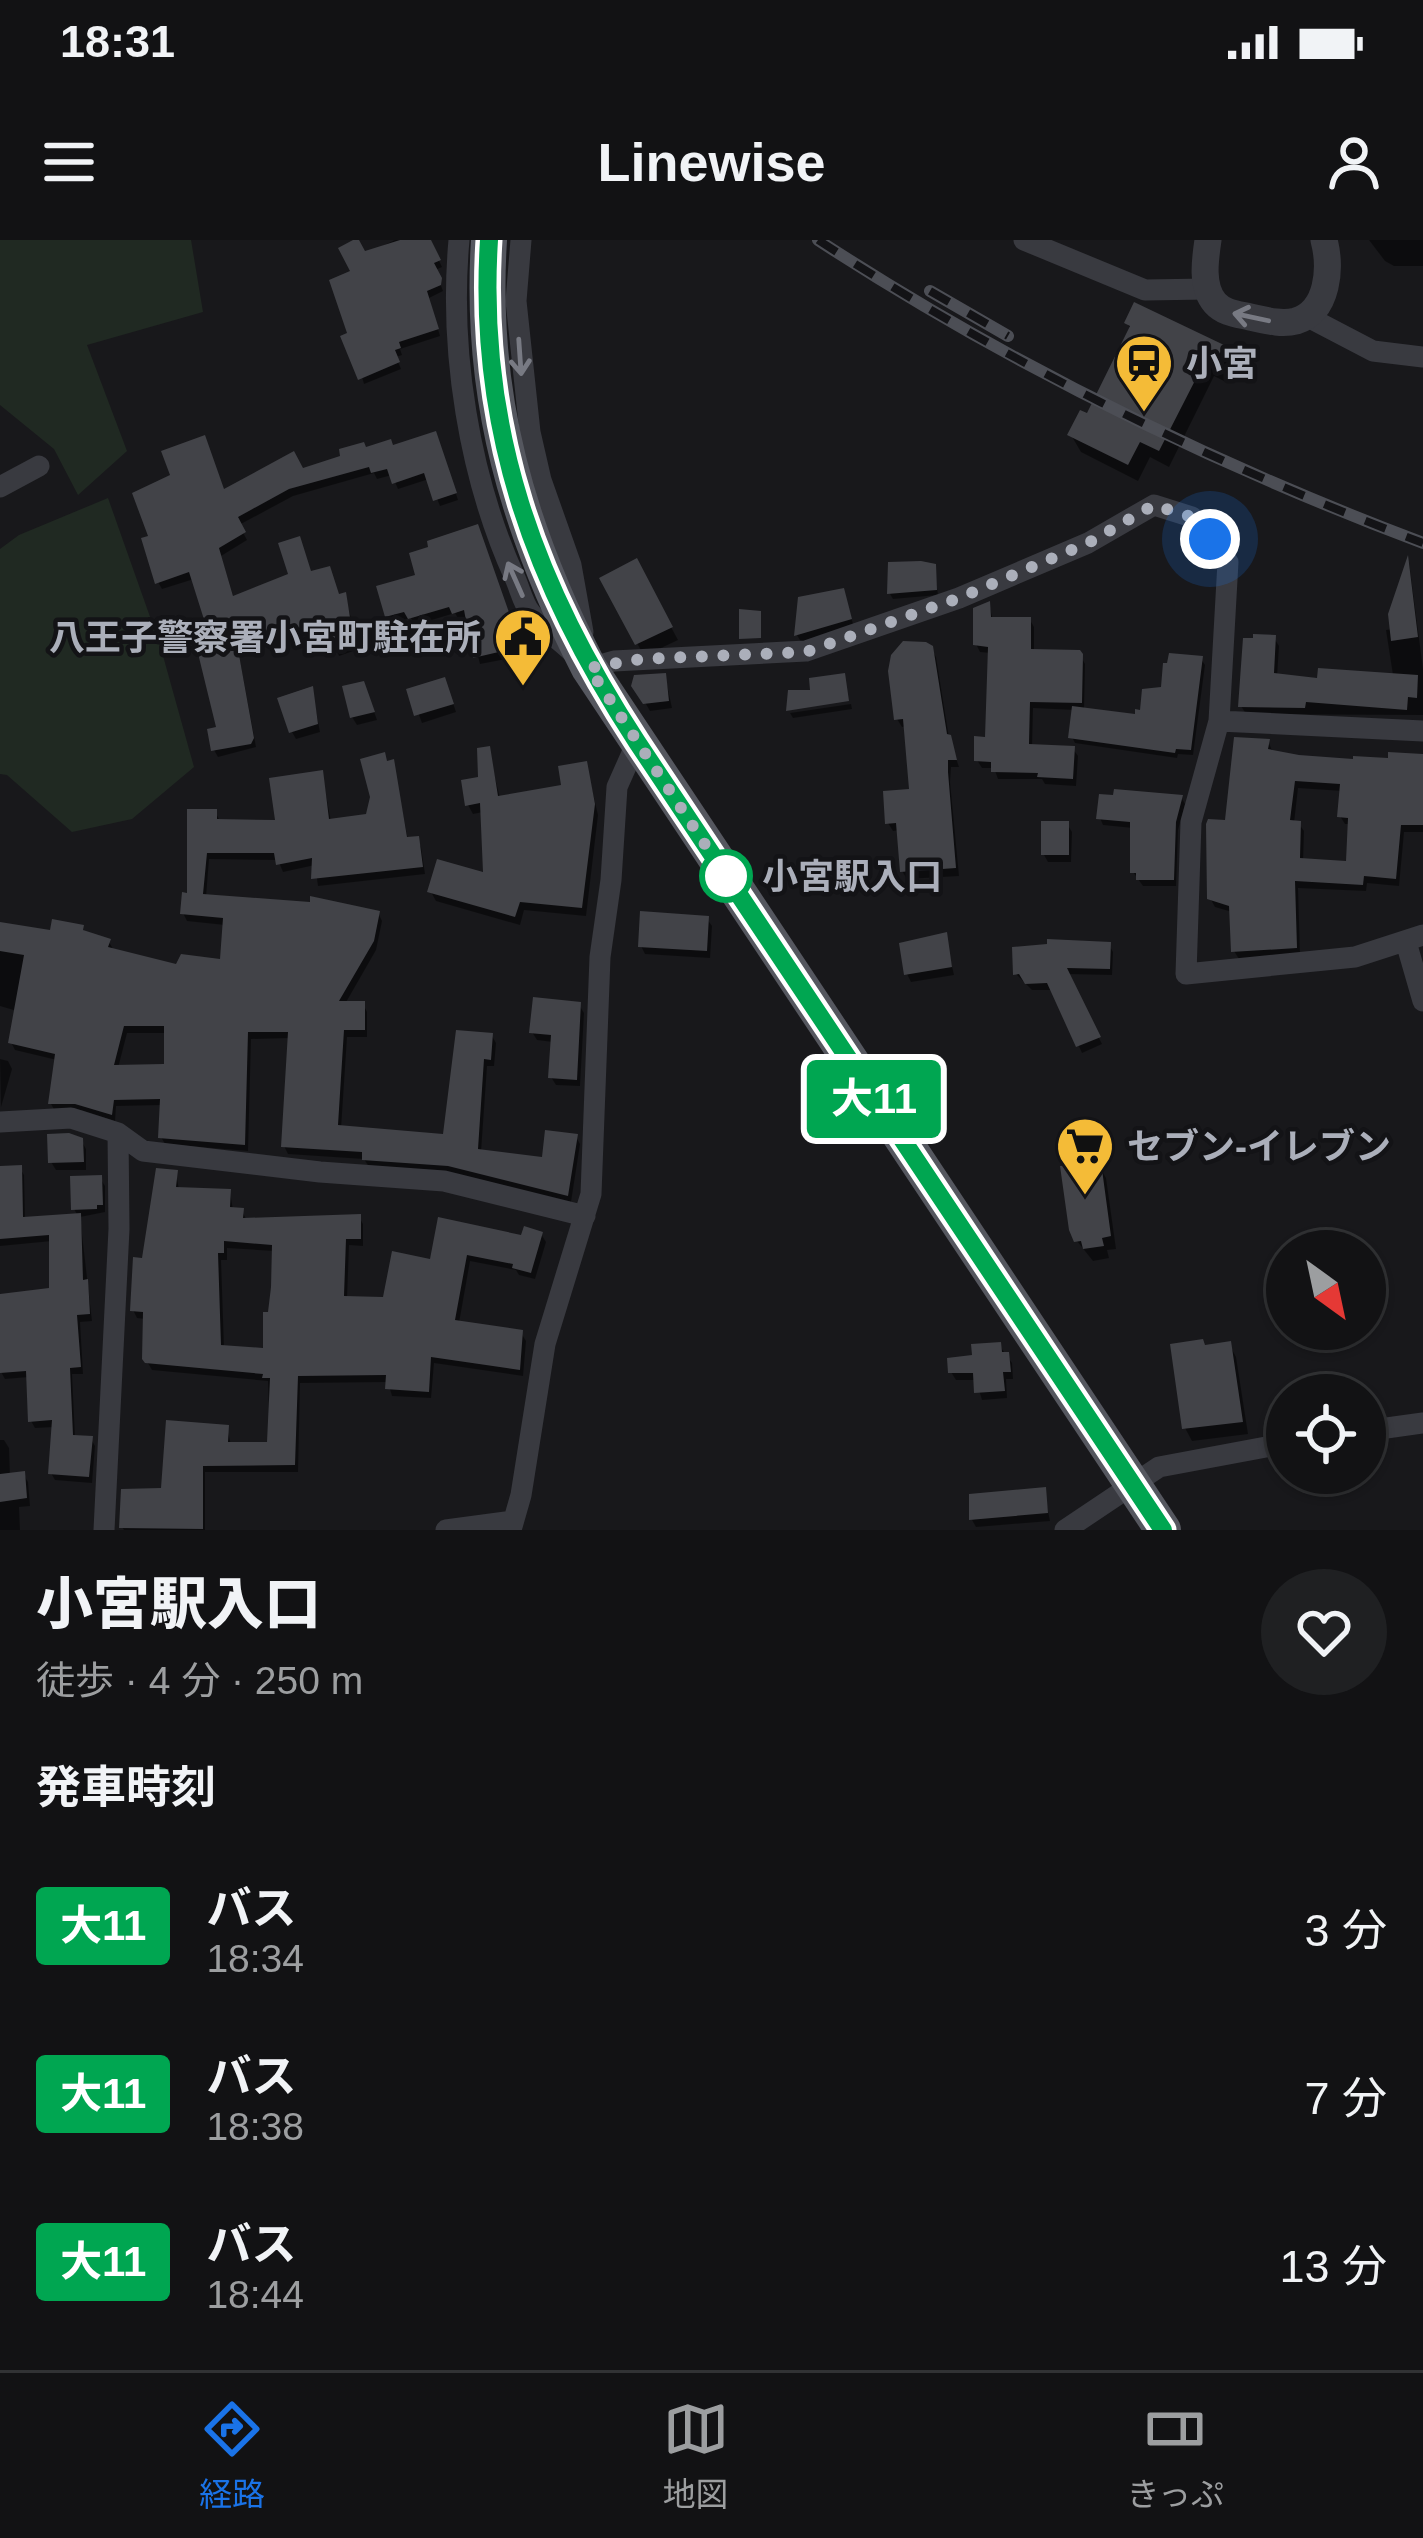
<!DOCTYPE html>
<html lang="ja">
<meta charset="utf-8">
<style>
body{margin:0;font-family:Helvetica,"Noto Sans JP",sans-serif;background:#1f2022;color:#f1f3f6;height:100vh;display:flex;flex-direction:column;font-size:45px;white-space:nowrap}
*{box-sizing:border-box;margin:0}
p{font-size:39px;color:#9c9ea0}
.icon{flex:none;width:66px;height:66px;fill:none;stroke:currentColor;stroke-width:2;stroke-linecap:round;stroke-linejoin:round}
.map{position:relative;height:1290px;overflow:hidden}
.side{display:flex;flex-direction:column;background:#121214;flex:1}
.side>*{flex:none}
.badge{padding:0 24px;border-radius:9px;font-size:42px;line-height:78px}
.needle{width:78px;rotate:147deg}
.fabs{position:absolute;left:1266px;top:990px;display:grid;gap:24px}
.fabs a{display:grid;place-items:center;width:120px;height:120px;border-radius:50%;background:#121214;box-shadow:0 3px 9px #0004,0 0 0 3px #313234;font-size:60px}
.you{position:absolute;width:60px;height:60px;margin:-30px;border:9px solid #fff;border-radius:50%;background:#1a73e8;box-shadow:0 0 0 18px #1a73e833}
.map>.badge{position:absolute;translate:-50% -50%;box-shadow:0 0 0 6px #fff}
h2{padding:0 36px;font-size:45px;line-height:108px}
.round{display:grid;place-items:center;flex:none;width:126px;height:126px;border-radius:63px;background:#1f2022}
.overview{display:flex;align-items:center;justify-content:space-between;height:204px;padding:0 36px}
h1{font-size:57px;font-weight:800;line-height:90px}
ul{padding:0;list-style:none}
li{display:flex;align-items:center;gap:36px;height:168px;padding:0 36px}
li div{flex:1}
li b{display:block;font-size:45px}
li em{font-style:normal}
li .badge{min-width:132px;font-weight:700;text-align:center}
.status{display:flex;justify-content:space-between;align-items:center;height:84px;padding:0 60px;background:#121214;direction:ltr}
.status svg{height:33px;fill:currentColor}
header{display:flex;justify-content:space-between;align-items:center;height:156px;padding:0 36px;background:#121214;font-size:54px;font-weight:800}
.tabs{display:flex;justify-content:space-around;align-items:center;height:168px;border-top:3px solid #313234;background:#121214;font-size:33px;color:#9c9ea0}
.tabs a{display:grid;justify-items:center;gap:6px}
.tabs .active{color:#1a73e8}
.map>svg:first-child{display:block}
.green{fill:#202922}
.shadow{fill:#0007;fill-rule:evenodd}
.building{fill:#424348;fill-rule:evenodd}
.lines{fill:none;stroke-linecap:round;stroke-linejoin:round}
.minor{stroke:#393a40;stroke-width:21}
.tertiary{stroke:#393a40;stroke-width:27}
.primary{stroke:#55575f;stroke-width:36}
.rail-casing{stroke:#4c4e55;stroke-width:12}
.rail{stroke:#131316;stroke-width:8;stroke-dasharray:22;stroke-linecap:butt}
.oneway{stroke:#787a83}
.line-casing{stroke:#fff;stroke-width:27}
.line{stroke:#00a651;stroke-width:18}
.walk{stroke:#abafba;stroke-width:12;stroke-dasharray:0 21.6}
.stop-dot{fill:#fff;stroke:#00a651;stroke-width:6}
.labels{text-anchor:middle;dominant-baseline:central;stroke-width:9;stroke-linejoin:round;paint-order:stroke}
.poi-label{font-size:36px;font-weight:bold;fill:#abafba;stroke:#131316;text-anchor:start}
.stop-label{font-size:36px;font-weight:bold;fill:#abafba;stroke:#131316;text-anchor:start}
</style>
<div class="status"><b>18:31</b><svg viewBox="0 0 49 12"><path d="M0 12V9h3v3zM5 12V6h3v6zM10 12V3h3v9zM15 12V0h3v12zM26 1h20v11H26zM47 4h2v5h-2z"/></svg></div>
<header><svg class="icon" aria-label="menu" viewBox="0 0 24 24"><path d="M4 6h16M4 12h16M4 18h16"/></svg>Linewise<svg class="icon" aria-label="person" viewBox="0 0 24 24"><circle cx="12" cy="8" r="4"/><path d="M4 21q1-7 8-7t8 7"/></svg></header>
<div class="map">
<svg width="1423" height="1290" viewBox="0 0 1423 1290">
<rect width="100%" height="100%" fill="#18181b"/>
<!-- green -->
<path class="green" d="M0 0H191L203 72 87 105 127 211 78 255 54 209 0 165Z
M108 258 160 405 194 527 132 579 72 592 7 535 0 534V309L19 295Z"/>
<!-- shadow -->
<path class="shadow" d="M395 0H429L442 27 435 30 443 51 429 58 440 96 400 109 402 115 396 117 401 129 364 144 350 94 355 33 364 15Z
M1369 0H1423V26H1394L1385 21Z
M1127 83 1222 108 1232 125 1224 141 1214 136 1169 227 1150 217 1138 241 1081 212 1071 195 1088 177 1131 90Z
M439 202 458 260 440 266 429 239 398 249 392 235 377 239 374 233 293 256 239 285 247 300 221 316 234 359 311 334 339 357 344 356 356 393 351 394 356 410 339 416 331 394 319 396 316 390 265 407 257 388 235 394 256 507 218 517 214 510 220 489 210 391 194 339 162 349 158 342 224 253 365 210Z
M636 322 678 400 644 416 603 340Z
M1409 322 1423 429V475L1246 474 1241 466 1274 398 1279 406 1277 437 1320 441 1393 435 1386 390 1393 389Z
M934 327 938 355 893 359 890 354Z
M419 337 521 390 531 420 511 427 506 419 480 424 468 377 459 380 455 373 415 385 411 378 392 383 388 376Z
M843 351 854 387 801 402 797 395Z
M989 365 993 380H1030L1034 387V412L1079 413 1085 424 1084 470 1138 477 1201 419 1205 425 1193 515 1178 514 1177 518 1075 503 1072 497 1075 470 1033 468 1032 507 1073 509 1078 516 1076 546 1045 544 1042 539H998L994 528H982L977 520 988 500 991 413 980 412 976 404Z
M931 408 936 417 949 498 959 527H951L950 542 959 636 907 639 902 631 900 590 893 591 888 583 912 552 907 486 902 487 897 479Z
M665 436 672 468 650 471 635 445Z
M448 448 456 472 422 483 410 451Z
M312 450 320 492 296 499 292 492Z
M367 452 377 480 357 485 352 477Z
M851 464 852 469 793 478 790 473Z
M1268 501 1273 513 1298 518 1391 521 1423 515V592H1404L1399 646 1367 643 1366 651 1298 648 1300 715 1239 719 1234 711 1232 672 1215 667 1210 658 1228 583ZM1298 548 1343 551 1340 576 1345 584H1351L1349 624 1303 622 1304 591 1299 584 1294 583Z
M488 510 500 558 564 547 586 524 598 575 586 676 524 670 520 685 436 661 431 652 486 636 483 572 473 574 468 565 482 540Z
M393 523 408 600 417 599 421 607 425 634 318 646 315 625 283 632 278 620 209 619 206 657 378 673 382 681 376 710 345 764H363L367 772V797H347L341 889 446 897 492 796 496 803 494 826H487L481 912 544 921 576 897 580 904 571 962 369 927 364 919 288 914 284 906 290 798 251 799 248 911 165 904 161 897 163 865 116 866 115 881 81 870 55 871 51 864 57 820 15 810 11 802 17 771 0 766V686L52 694 82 688 86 694 109 702 113 709 178 728 223 722 225 685 187 681 183 673 215 572 219 579 278 583 322 533 331 582 368 577 388 524ZM127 793H167V827L118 828Z
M1181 557 1185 564 1178 590 1176 646H1143L1133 632V588L1103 585 1100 578Z
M1067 584 1072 592 1071 622H1048L1044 615Z
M707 679 712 686 710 718 645 714 641 706Z
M945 696 954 735 911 742 907 734Z
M1109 705 1113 712 1112 735 1067 734 1102 804 1082 813 1053 750H1032L1016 734Z
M579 765 584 773 580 846 556 845 551 837 553 802 537 800 532 792Z
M0 819 8 821 12 829 1 867Z
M81 900 86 909V930H56L51 922Z
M1099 926 1106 938 1116 1009 1107 1010 1109 1018 1093 1021 1077 1001Z
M20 928 24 935 25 980 78 976 74 969 100 938 105 946V972L80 977 92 1081 80 1082 83 1134H72L75 1198 91 1199 95 1206 92 1243 55 1240 51 1233 54 1187 35 1188 31 1181 29 1137 5 1139 1 1132 0 1057 52 1050V1001L0 1006V929Z
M176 933 179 950 230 952 233 970 242 971 247 981 359 977 363 984V1006L349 1005 347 1059 386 1061 432 1022 541 994 546 1002 535 1039 519 1035 516 1030 470 1021 459 1083 521 1093 526 1101 523 1136 434 1123 431 1158 392 1156 388 1142 300 1143 298 1232H205V1290H124L122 1287 227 1188 231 1205H270L268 1141 152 1130 145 1118V1079L137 1078 133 1070 145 1021ZM227 1008 274 1011 266 1111 224 1108 221 1020H227Z
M1229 1104 1236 1117 1248 1194 1192 1201 1185 1188 1204 1108Z
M999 1105 1012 1123 1013 1139H1006L1007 1158 982 1160 976 1140H956L951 1132Z
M0 1200H4L9 1208 10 1236 23 1234 28 1242 30 1266 19 1267 20 1290H0Z
M1044 1251 1050 1281 976 1287 972 1280Z"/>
<!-- building -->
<path class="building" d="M353 0H359L365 11 400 0H431L441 20 434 23 442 38 441 45 427 51 439 89 399 102 401 108 395 110 400 122 358 140 340 96 347 93 329 40 350 31 338 8Z
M1134 62 1224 105 1214 126 1205 121 1159 211 1140 202 1128 225 1067 195 1080 170 1087 173 1130 86 1124 83Z
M436 191 457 253 433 261 424 233 392 244 387 229 371 233 369 227 289 249 238 277 246 292 219 308 233 356 288 334 278 303 300 296 311 331 330 326 339 354 346 352 354 403 332 410 327 388 313 390 311 384 258 401 251 382 234 387 254 498 251 504 211 511 207 489 216 487 195 401 196 393 207 389 189 332 155 344 141 298 148 296 132 253 170 235 161 211 205 195 224 249 294 211 303 228 340 216 339 209 364 202 366 207 391 199 393 205Z
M478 284 512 381 517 380 524 388 529 412 504 421 503 411 473 418 464 370 452 374 449 367 408 379 404 372 385 377 376 346 415 335 409 313 428 307 427 301Z
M1408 315 1418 397 1391 401 1388 374Z
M637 318 673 387 635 405 599 338Z
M921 321 936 324 937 350 887 354 888 322Z
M844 348 852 379 794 396 798 357Z
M990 361 991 377H1031V409L1080 410 1083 414 1082 463 1030 462 1029 504 1075 506 1073 539 1037 537 1038 533 991 532V522L974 521V496L985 497 988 407 973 405V368Z
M739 369 761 371V398L739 399Z
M1253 394 1276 395 1274 433 1317 438 1318 428 1418 435 1417 458 1408 457 1407 470 1306 462 1305 468 1238 467 1243 398H1253Z
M903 401 926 402 933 406 947 494 951 495 957 520H948V532L956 628 900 632 896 583 885 584 883 551 909 549 903 479 894 480 888 431 891 415Z
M1169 413 1203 416 1191 510 1176 509 1175 513 1068 498 1072 466 1135 474V469L1140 470 1142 449 1161 447 1163 423H1167Z
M666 433 669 461 643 464 631 446 634 435Z
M845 433 849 461 786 471 788 450H810L809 438Z
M445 437 454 464 414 476 406 449Z
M364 441 375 472 350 478 342 446Z
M313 446 318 484 289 493 277 458Z
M1234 497 1270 499 1268 509 1299 515 1353 519V516L1388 518V512L1423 514V585H1401L1396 639 1364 636 1363 645 1295 641 1297 708 1231 712 1229 666 1207 659 1206 584 1208 579 1225 580ZM1295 541 1340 544 1337 577 1348 578 1346 621 1300 618 1301 581 1290 580Z
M490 506 498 556 561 545 558 526 587 521 595 564 582 668 520 662 515 677 427 652 437 619 483 632 480 563 465 566 461 540 478 537 477 508Z
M385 512 387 521 394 519 407 597 419 596 423 627 311 639 312 618 276 625 274 613H207L203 654 310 662V656L380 671 374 701 339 761H365V790H344L338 885 443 894 456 790 493 793 491 820 484 819 478 909 542 917 545 890 578 894 568 956 448 926 362 920V912L281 907 288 792H248L245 905 158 898 160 859 114 860 112 875 75 864H48L55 814 8 803 24 715 0 711V682L50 690 52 679 84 685 83 690 111 699 108 707 176 724 181 714 220 719 223 678 180 674 182 652 187 653V569H217V579L275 580 269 538 323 530 329 579 366 574 370 557 360 519ZM124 786H164V824L114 825Z
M1114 549 1183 555 1176 582 1174 640H1136V633H1130V582L1096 579 1099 554 1113 555Z
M1041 581H1069V615H1041Z
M640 671 709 676 707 711 638 707Z
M947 692 952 727 904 735 899 703Z
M1047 699 1111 702 1110 729 1067 728 1101 797 1076 807 1047 743 1025 744 1019 734 1013 735 1012 707 1047 704Z
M533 757 581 762 577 840 548 838 551 795 529 793Z
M69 893 83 898 84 922 48 923 47 894Z
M1101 922 1111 996 1102 998 1104 1006 1083 1009 1081 1001 1074 1002 1069 990 1060 926Z
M22 925 23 977 81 973 83 1040 88 1039 90 1074 77 1075 81 1127 70 1128 73 1195 93 1196 89 1237 48 1234 52 1180 28 1182 26 1131 0 1133V1054L49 1048V995L0 999V926Z
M156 928 178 930 176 947 231 949 230 967 244 968 243 978 361 974V999H346L344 1056 383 1057 392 1011 430 1019 438 977 521 995 524 986 543 992 531 1033 512 1028 513 1024 467 1015 455 1080 523 1090 520 1130 431 1117 429 1152 385 1149 386 1135 298 1136 295 1225 203 1226V1289L119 1288 121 1249 161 1248 166 1180 229 1185 228 1202H267L270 1138H262L263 1134 145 1123 142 1119 143 1072 130 1071 133 1017 142 1018ZM224 1001 272 1005 271 1047 268 1072H263V1108L221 1105 218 1013H224Z
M102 935 103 965H97V969L71 970 70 936Z
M1203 1099 1205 1105 1231 1101 1243 1182 1182 1189 1170 1104Z
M1001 1102 1002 1112H1009L1011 1132H1003L1005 1151 974 1153 973 1133H948L947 1118 972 1115 971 1104Z
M25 1231 27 1258 0 1262V1234Z
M1046 1247 1048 1273 969 1280V1254Z"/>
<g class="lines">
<!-- minor -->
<path class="minor" d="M459 0C449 111 469 237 515 338 520 349 523 363 530 372 541 387 558 399 571 411
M521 0 516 61 530 192 541 240 571 325 583 392
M1024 0 1145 50 1207 49
M1306 76 1373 111 1423 117
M0 247 39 226
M589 428 614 421 806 411 959 358 1088 303 1154 265 1192 277 1228 322 1219 481 1191 582 1186 734 1355 717 1423 695
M1219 481 1423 491
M1406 702 1423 761
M0 882 71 878 118 893 143 911 320 932 444 941 585 976
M1365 1191 1423 1183
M104 1290 119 989 118 893
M446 1290 513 1281
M511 1290 521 1255 545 1104 591 954 600 717 611 640 617 547 637 502
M1065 1290 1159 1227 1287 1203"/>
<!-- tertiary -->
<path class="tertiary" d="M1208 0C1205 20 1201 47 1215 63 1224 73 1237 74 1250 77 1264 80 1281 85 1296 81 1329 71 1331 27 1324 0"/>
<!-- primary -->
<path class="primary" d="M489 0C479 158 518 289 589 428L1163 1290"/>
<!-- rail casing -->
<g class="rail-casing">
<path id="rail" d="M818 0C1008 124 1211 223 1423 303
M930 51 1008 96"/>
</g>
<!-- rail -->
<use href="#rail" class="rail"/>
</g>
<!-- one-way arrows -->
<defs><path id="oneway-shaft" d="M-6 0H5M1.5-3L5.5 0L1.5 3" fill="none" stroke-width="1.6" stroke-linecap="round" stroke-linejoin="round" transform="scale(3)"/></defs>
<g class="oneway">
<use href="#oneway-shaft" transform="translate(1251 77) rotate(-168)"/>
<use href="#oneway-shaft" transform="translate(520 117) rotate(86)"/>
<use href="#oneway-shaft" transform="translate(515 339) rotate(-114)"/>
</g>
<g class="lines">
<!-- line casing -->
<g class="line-casing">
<path id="line" d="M489 0C477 189 535 346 637 502L1163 1290"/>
</g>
<!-- line -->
<use href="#line" class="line"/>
<!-- walk -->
<path class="walk" d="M726 636 733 647 589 428 641 419 806 412 959 358 1088 303 1154 265 1192 277 1210 299"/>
</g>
<!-- icons -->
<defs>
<g id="station-pin" transform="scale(3)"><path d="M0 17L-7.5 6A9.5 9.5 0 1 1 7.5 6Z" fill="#f4bb37" stroke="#131316"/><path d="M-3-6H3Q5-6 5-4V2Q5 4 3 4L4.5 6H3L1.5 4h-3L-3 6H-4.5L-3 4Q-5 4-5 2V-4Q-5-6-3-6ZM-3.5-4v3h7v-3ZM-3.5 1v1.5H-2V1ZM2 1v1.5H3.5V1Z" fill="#111"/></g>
<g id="civic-pin" transform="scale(3)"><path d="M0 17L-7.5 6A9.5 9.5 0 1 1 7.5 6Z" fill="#f4bb37" stroke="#131316"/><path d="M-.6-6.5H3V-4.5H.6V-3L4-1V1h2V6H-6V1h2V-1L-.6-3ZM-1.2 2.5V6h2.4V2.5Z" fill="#111"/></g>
<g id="supermarket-pin" transform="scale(3)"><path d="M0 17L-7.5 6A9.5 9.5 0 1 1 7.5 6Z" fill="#f4bb37" stroke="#131316"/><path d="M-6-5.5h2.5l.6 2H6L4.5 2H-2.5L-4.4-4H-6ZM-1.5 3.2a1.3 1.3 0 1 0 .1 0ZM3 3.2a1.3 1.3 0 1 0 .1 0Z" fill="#111"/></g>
</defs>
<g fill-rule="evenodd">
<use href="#station-pin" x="1144" y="123"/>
<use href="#civic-pin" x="523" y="397"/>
<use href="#supermarket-pin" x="1085" y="906"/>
</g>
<!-- markers -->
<circle class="stop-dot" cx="726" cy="636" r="24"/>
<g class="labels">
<!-- poi labels -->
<g class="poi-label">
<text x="1186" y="123">小宮</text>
<text x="481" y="397" text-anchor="end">八王子警察署小宮町駐在所</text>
<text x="1127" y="906">セブン-イレブン</text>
</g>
<!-- stop labels -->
<g class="stop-label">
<text x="762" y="636">小宮駅入口</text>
</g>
</g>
</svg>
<div class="fabs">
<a><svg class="needle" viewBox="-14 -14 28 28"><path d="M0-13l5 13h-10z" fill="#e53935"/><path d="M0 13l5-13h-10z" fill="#9c9ea0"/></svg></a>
<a><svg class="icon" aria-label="locate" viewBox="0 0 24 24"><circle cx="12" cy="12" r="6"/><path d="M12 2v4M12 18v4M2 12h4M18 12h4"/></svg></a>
</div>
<div class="you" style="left:1210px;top:299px"></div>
<b class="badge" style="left:874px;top:859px;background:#00a651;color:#fff">大11</b>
</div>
<section class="side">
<div class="overview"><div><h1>小宮駅入口</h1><p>徒歩 · 4 分 · 250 m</p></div><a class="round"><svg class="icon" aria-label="heart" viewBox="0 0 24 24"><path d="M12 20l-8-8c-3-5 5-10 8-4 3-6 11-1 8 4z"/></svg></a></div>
<h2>発車時刻</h2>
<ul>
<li><span class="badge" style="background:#00a651;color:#fff">大11</span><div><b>バス</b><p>18:34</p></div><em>3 分</em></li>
<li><span class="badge" style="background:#00a651;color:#fff">大11</span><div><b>バス</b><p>18:38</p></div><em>7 分</em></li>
<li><span class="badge" style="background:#00a651;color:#fff">大11</span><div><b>バス</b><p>18:44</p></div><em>13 分</em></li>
</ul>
</section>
<nav class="tabs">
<a class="active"><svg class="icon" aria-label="directions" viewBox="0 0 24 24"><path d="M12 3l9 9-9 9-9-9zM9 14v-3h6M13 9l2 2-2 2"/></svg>経路</a>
<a><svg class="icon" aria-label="map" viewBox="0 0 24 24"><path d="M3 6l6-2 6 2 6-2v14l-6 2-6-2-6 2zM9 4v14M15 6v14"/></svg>地図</a>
<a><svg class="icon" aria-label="tickets" viewBox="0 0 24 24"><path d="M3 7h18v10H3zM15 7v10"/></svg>きっぷ</a>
</nav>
